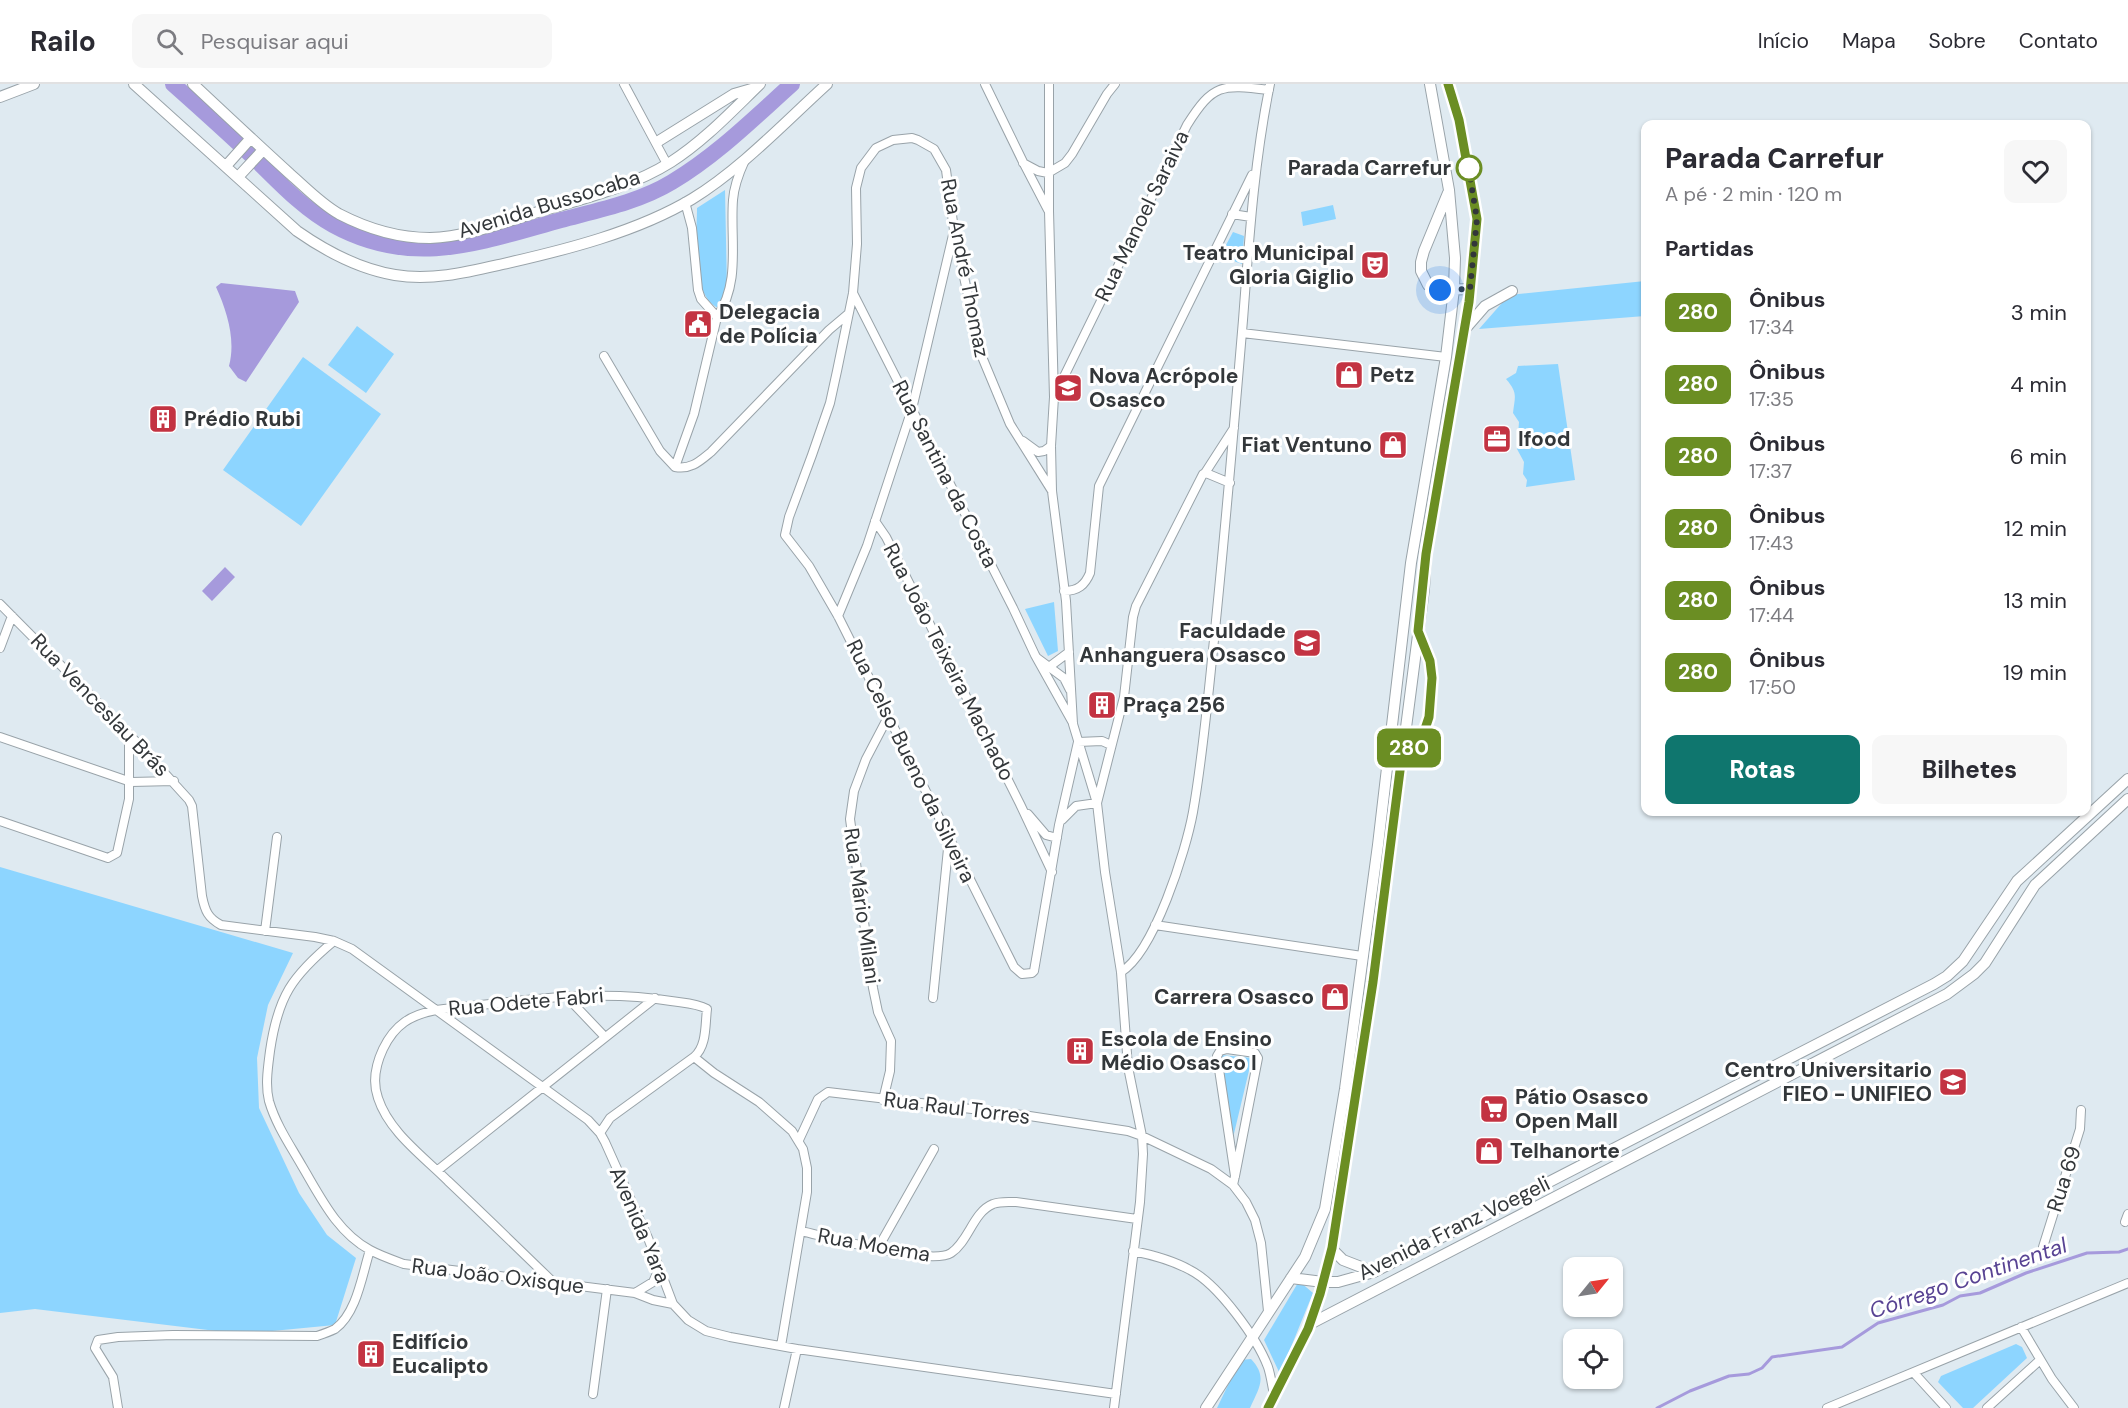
<!DOCTYPE html>
<html lang="pt">
<meta charset="utf-8">
<style>
body{margin:0;font-family:"DM Sans",sans-serif;background:#f7f7f7;color:#2b2b33;height:100vh;display:flex;flex-direction:column;font-size:22px;white-space:nowrap}
*{box-sizing:border-box;margin:0}
p{font-size:20px;color:#7c7c81}
.icon{flex:none;width:33px;height:33px;fill:none;stroke:currentColor;stroke-width:2;stroke-linecap:round;stroke-linejoin:round}
.map{position:relative;flex:1;overflow:hidden}
.side{position:absolute;left:1641px;top:36px;width:450px;height:696px;display:flex;flex-direction:column;background:#fff;border-radius:12px;box-shadow:0 2px 4px #0004}
.side>*{flex:none}
.badge{padding:0 12px;border-radius:9px;font-size:21px;line-height:39px}
.needle{width:39px;rotate:60deg}
.controls{position:absolute;left:1563px;top:1173px;display:grid;gap:12px}
.controls a{display:grid;place-items:center;width:60px;height:60px;border-radius:12px;background:#fff;box-shadow:0 2px 4px #0004;font-size:30px}
.you{position:absolute;width:30px;height:30px;margin:-15px;border:4px solid #fff;border-radius:50%;background:#1a73e8;box-shadow:0 0 0 9px #1a73e833}
.map>.badge{position:absolute;translate:-50% -50%;box-shadow:0 0 0 3px #fff}
h2{padding:0 24px;font-size:22px;line-height:54px}
.round{display:grid;place-items:center;flex:none;width:63px;height:63px;border-radius:12px;background:#f7f7f7}
.head{display:flex;align-items:center;justify-content:space-between;height:102px;padding:0 24px}
h1{font-size:28px;font-weight:800;line-height:45px}
.action{display:flex;gap:12px;margin-top:auto;padding:12px 24px}
.action a{flex:1;height:69px;border-radius:12px;background:#0f766e;color:#fff;font-size:24px;font-weight:800;line-height:69px;text-align:center}
.action a+a{background:#f7f7f7;color:#2b2b33}
ul{padding:0;list-style:none}
li{display:flex;align-items:center;gap:18px;height:72px;padding:0 24px}
li div{flex:1}
li b{display:block;font-size:22px}
li em{font-style:normal}
li .badge{min-width:66px;font-weight:700;text-align:center}
header{display:flex;align-items:center;gap:36px;box-sizing:border-box;height:84px;padding:0 30px;background:#fff;border-bottom:2px solid #e1e1e2}
header strong{font-size:28px}
nav{display:flex;gap:33px;margin-inline-start:auto;font-size:21px}
.search{width:420px;height:54px;background:#f7f7f7;display:flex;align-items:center;gap:15px;box-sizing:border-box;padding:0 21px;border-radius:12px;color:#7c7c81;font-size:22px}
.map>svg:first-child{display:block}
.green{fill:#8dd5ff}
.water{fill:#a69adc}
.lines{fill:none;stroke-linecap:round;stroke-linejoin:round}
.stream{stroke:#a69adc;stroke-width:3}
.river{stroke:#a69adc;stroke-width:16}
.minor-casing{stroke:#99a3a9;stroke-width:10}
.major-casing{stroke:#99a3a9;stroke-width:12}
.minor{stroke:#fff;stroke-width:8}
.major{stroke:#fff;stroke-width:10}
.line-casing{stroke:#fff;stroke-width:14}
.line{stroke:#6b8e23;stroke-width:9}
.walk{stroke:#33373a;stroke-width:6;stroke-dasharray:0 10.8}
.stop-dot{fill:#fff;stroke:#6b8e23;stroke-width:3}
.labels{text-anchor:middle;dominant-baseline:central;stroke-width:6;stroke-linejoin:round;paint-order:stroke}
.stop-label{font-size:21px;font-weight:bold;fill:#33373a;stroke:#fff;text-anchor:end}
.street-label{font-size:21px;fill:#33373a;stroke:#fff}
.poi-label{font-size:21px;font-weight:bold;fill:#33373a;stroke:#fff;text-anchor:start}
.water-label{font-size:22px;font-style:italic;fill:#584393;stroke:#fff}
</style>
<header>
<strong>Railo</strong>
<div class="search"><svg class="icon" aria-label="search" viewBox="0 0 24 24"><circle cx="10" cy="10" r="6"/><path d="M15 15l6 6"/></svg>Pesquisar aqui</div>
<nav><a>Início</a><a>Mapa</a><a>Sobre</a><a>Contato</a></nav>
</header>
<div class="map">
<svg width="2128" height="1324" viewBox="0 0 2128 1324">
<rect width="100%" height="100%" fill="#dfeaf1"/>
<!-- green -->
<path class="green" d="M725 106 727 205 718 224C690 210 697 152 697 124Z
M1333 121 1336 135 1303 142 1301 128Z
M1233 148 1244 152 1242 180 1220 172Z
M1645 197V232L1479 245 1509 211Z
M357 242 394 270 366 309 328 281Z
M303 273 381 330 301 442 223 386Z
M1558 280 1575 396 1526 403 1527 396 1523 390 1524 378 1517 365 1519 338 1513 329C1515 312 1518 309 1506 295L1516 289 1518 282Z
M1054 518 1058 567 1048 572 1025 525Z
M0 783 293 869 268 921 257 974 259 1024 299 1109 327 1151 356 1174 335 1241 241 1250 35 1225 0 1229Z
M1221 971 1252 974 1232 1058Z
M1299 1197 1313 1209 1280 1290 1264 1256Z
M2016 1260 2022 1263 2027 1274 1973 1324H1963L1938 1298 1941 1292Z
M1251 1275C1268 1293 1259 1304 1250 1324H1217L1240 1276Z"/>
<!-- water -->
<path class="water" d="M221 199 295 207 299 218 246 298 238 294 229 282C236 256 227 227 216 203Z
M225 483 235 493 212 517 202 507Z"/>
<g class="lines">
<!-- stream -->
<path class="stream" d="M1657 1324 1690 1307 1729 1292 1749 1290 1762 1284 1772 1273 1842 1263 1878 1239 1943 1221 1960 1212 1980 1209 2026 1189 2087 1169 2119 1168 2128 1165"/>
<!-- river -->
<path class="river" d="M173 0C200 24 227 48 253 73 278 97 302 124 333 141 413 185 481 158 561 136 599 126 639 118 672 98 717 71 753 35 792 0"/>
<!-- minor casing -->
<g class="minor-casing">
<path id="minor" d="M624 0 667 80
M985 0 1023 78 1048 126
M1049 0V127L1054 313 1051 362 1052 407 1066 517 1073 640 1097 719 1105 788 1121 888 1128 983 1142 1052 1143 1070 1140 1118 1114 1324
M1023 79 1038 87 1048 89
M1048 89 1065 79 1072 70 1107 10 1115 0
M685 118 692 144 698 206 701 215 717 233
M1232 130 1251 133
M853 209 1013 524 1035 571 1073 639
M1242 249 1446 273
M604 272 660 367 675 383C691 386 700 377 711 368L829 246 848 230
M1056 309 1187 41C1213 0 1221 0 1269 6
M1023 357 1038 368 1044 367 1051 362
M675 383 694 330 717 233C741 198 730 156 733 116 734 102 739 89 745 76
M1205 389 1234 344
M1052 407 1010 340 980 268 954 146 946 86 934 65 918 56 912 54 893 56 876 64 861 84 856 104 857 160 853 209 837 287 830 319 812 371 789 433 785 451 809 482 838 532 1014 883 1022 890 1032 889 1034 887 1059 741 1078 658
M875 437 886 453 1020 720 1052 788
M1064 507C1078 507 1085 501 1090 489L1099 402 1252 91
M0 520 129 650 189 716 192 722 202 812C205 827 208 834 221 841L315 853 334 857 352 865 588 1036 600 1049 605 1058 648 1154 673 1220 688 1236 706 1247 730 1253 797 1265 1116 1310
M838 532 867 462 912 325 953 151
M0 564 12 532
M1037 574 1064 594 1070 606
M1049 583 1069 568
M0 653 131 698 174 697
M1078 658 1102 657 1111 661
M1028 730 1046 751 1057 754
M1062 736 1076 722 1097 719 1124 613 1133 533 1136 522 1203 390 1206 389 1230 399
M0 737 108 774 117 769 129 715V650
M1155 841 1362 872
M265 847 277 753
M334 857C292 892 278 912 270 967 268 983 265 1001 269 1017 276 1041 290 1061 302 1082 321 1114 337 1148 370 1166 381 1172 393 1176 404 1180L635 1209 653 1216 673 1220
M1121 888C1154 868 1186 767 1193 728 1203 671 1208 613 1214 556 1225 449 1234 343 1243 236 1249 157 1254 78 1270 0
M566 912 605 953
M933 914 949 755
M883 1016 890 987 891 957 878 928 873 904 850 735 854 707 866 675 888 633
M600 1049 610 1034 694 973 714 989 759 1018 792 1047 803 1065 807 1084V1108L781 1262
M799 1056 818 1015 828 1008 1023 1031 1128 1047 1142 1052 1211 1085 1233 1101 1246 1118 1255 1136 1261 1159 1268 1227
M438 1086 655 914
M1233 1101 1235 1092 1258 974 1255 969 1227 965 1220 967 1217 972 1235 1092
M2125 1138 2128 1130
M801 1147C828 1153 931 1182 951 1169 969 1157 973 1128 993 1120 1000 1117 1009 1118 1016 1118L1137 1135
M2043 1163 2080 1045 2081 1026
M878 1164 934 1065
M1133 1167C1153 1171 1172 1176 1190 1186 1218 1200 1257 1254 1268 1283 1271 1292 1272 1302 1274 1310
M554 1199C519 1165 484 1131 448 1097 423 1072 389 1048 378 1014 372 997 376 980 383 965 395 940 411 931 436 926 514 918 593 904 671 917 683 919 696 919 707 925 705 941 707 962 694 973
M635 1209 653 1198 659 1185
M2021 1243 2052 1295 2074 1324
M1914 1289 1946 1324
M593 1310 607 1205
M118 1324 113 1293 95 1264 98 1256 118 1253 173 1251 317 1252C323 1250 329 1248 335 1245 357 1229 362 1191 370 1166
M784 1324 797 1265
M1827 1324 2128 1199
M1987 1324 2040 1276"/>
</g>
<!-- major casing -->
<g class="major-casing">
<path id="major" d="M134 0 297 147C327 168 359 185 395 191 432 197 468 188 503 180 565 166 637 148 692 115 741 85 785 38 827 0
M193 0C225 30 257 60 290 90 305 103 321 120 339 130 366 144 399 154 430 154 465 153 499 140 531 130 578 116 630 104 671 78 704 57 732 27 760 0
M0 13 34 0
M657 58 734 10 755 4
M226 82 251 54
M238 93 263 66
M1448 109 1424 167 1421 178V187L1428 201 1440 206 1471 205
M1465 245 1485 222 1512 207
M1332 1165 1343 1176 1374 1188
M1291 1194 1323 1198H1338L1374 1188 1934 900 1947 892 1963 877 2017 797 2128 695
M1310 1240 1947 910 1974 890 1985 879 2035 801 2128 715
M1206 1324 1305 1173 1325 1125 1345 1005 1378 761 1411 479 1446 273 1454 205 1455 174 1449 106 1430 0
M1268 1324 1308 1245 1320 1210 1332 1165 1373 898 1424 505 1426 470 1469 218 1477 135 1459 36 1448 0"/>
</g>
<!-- minor -->
<use href="#minor" class="minor"/>
<!-- major -->
<use href="#major" class="major"/>
</g>
<g class="lines">
<!-- line casing -->
<g class="line-casing">
<path id="line" d="M1268 1324 1308 1245 1320 1210 1332 1164 1373 898 1402 671 1424 648 1429 633 1432 594 1430 577 1418 547 1426 470 1469 218 1477 135 1459 36 1448 0"/>
</g>
<!-- line -->
<use href="#line" class="line"/>
<!-- walk -->
<path class="walk" d="M1440 206 1470 205 1477 135 1468 81 1469 84"/>
</g>
<!-- icons -->
<defs>
<g id="theatre-square" transform="scale(1.5)"><rect x="-9" y="-9" width="18" height="18" rx="4" fill="#c33342" stroke="#fff"/><path d="M-5-5.5Q0-4 5-5.5V0Q5 5 0 6Q-5 5-5 0ZM-3.3-2.5H-1v1.5H-3.3ZM1-2.5H3.3v1.5H1ZM-2.8 1Q0 5.5 2.8 1Z" fill="#fff"/></g>
<g id="civic-square" transform="scale(1.5)"><rect x="-9" y="-9" width="18" height="18" rx="4" fill="#c33342" stroke="#fff"/><path d="M-.6-6.5H3V-4.5H.6V-3L4-1V1h2V6H-6V1h2V-1L-.6-3ZM-1.2 2.5V6h2.4V2.5Z" fill="#fff"/></g>
<g id="shop-square" transform="scale(1.5)"><rect x="-9" y="-9" width="18" height="18" rx="4" fill="#c33342" stroke="#fff"/><path d="M-5-2.5h2.3a2.7 3.5 0 0 1 5.4 0H5L5.5 6h-11ZM-1.5-2.5h3a1.5 2.3 0 0 0-3 0Z" fill="#fff"/></g>
<g id="school-square" transform="scale(1.5)"><rect x="-9" y="-9" width="18" height="18" rx="4" fill="#c33342" stroke="#fff"/><path d="M0-5L7-2L0 1L-7-2ZM-4 1L0 2.5L4 1V4Q0 6-4 4Z" fill="#fff"/></g>
<g id="building-square" transform="scale(1.5)"><rect x="-9" y="-9" width="18" height="18" rx="4" fill="#c33342" stroke="#fff"/><path d="M-4-6H4V6H1V3H-1V6H-4ZM-2.5-4.3h1.7v1.8h-1.7ZM.8-4.3h1.7v1.8H.8ZM-2.5-1h1.7V.8h-1.7ZM.8-1h1.7V.8H.8Z" fill="#fff"/></g>
<g id="office-square" transform="scale(1.5)"><rect x="-9" y="-9" width="18" height="18" rx="4" fill="#c33342" stroke="#fff"/><path d="M-6-3h4V-5.5h4V-3h4V5H-6ZM-1-4.5V-3h2v-1.5ZM-6 0V1H6V0Z" fill="#fff"/></g>
<g id="university-square" transform="scale(1.5)"><rect x="-9" y="-9" width="18" height="18" rx="4" fill="#c33342" stroke="#fff"/><path d="M0-5L7-2L0 1L-7-2ZM-4 1L0 2.5L4 1V4Q0 6-4 4Z" fill="#fff"/></g>
<g id="supermarket-square" transform="scale(1.5)"><rect x="-9" y="-9" width="18" height="18" rx="4" fill="#c33342" stroke="#fff"/><path d="M-6-5.5h2.5l.6 2H6L4.5 2H-2.5L-4.4-4H-6ZM-1.5 3.2a1.3 1.3 0 1 0 .1 0ZM3 3.2a1.3 1.3 0 1 0 .1 0Z" fill="#fff"/></g>
</defs>
<g fill-rule="evenodd">
<use href="#theatre-square" x="1375" y="181"/>
<use href="#civic-square" x="698" y="240"/>
<use href="#shop-square" x="1349" y="291"/>
<use href="#school-square" x="1068" y="304"/>
<use href="#building-square" x="163" y="335"/>
<use href="#office-square" x="1497" y="355"/>
<use href="#shop-square" x="1393" y="361"/>
<use href="#university-square" x="1307" y="559"/>
<use href="#building-square" x="1102" y="621"/>
<use href="#shop-square" x="1335" y="913"/>
<use href="#building-square" x="1080" y="967"/>
<use href="#university-square" x="1953" y="998"/>
<use href="#supermarket-square" x="1494" y="1025"/>
<use href="#shop-square" x="1489" y="1067"/>
<use href="#building-square" x="371" y="1270"/>
</g>
<!-- markers -->
<circle class="stop-dot" cx="1469" cy="84" r="12"/>
<g class="labels">
<!-- stop labels -->
<g class="stop-label">
<text x="1451" y="84">Parada Carrefur</text>
</g>
<!-- street labels -->
<g class="street-label">
<text transform="translate(549 120) rotate(-17)">Avenida Bussocaba</text>
<text transform="translate(1142 132) rotate(-64)">Rua Manoel Saraiva</text>
<text transform="translate(965 184) rotate(79)">Rua André Thomaz</text>
<text transform="translate(945 390) rotate(63)">Rua Santina da Costa</text>
<text transform="translate(949 578) rotate(63)">Rua João Teixeira Machado</text>
<text transform="translate(100 621) rotate(46)">Rua Venceslau Brás</text>
<text transform="translate(911 677) rotate(64)">Rua Celso Bueno da Silveira</text>
<text transform="translate(862 822) rotate(82)">Rua Mário Milani</text>
<text transform="translate(526 918) rotate(-5)">Rua Odete Fabri</text>
<text transform="translate(957 1024) rotate(7)">Rua Raul Torres</text>
<text transform="translate(2064 1095) rotate(-72)">Rua 69</text>
<text transform="translate(640 1141) rotate(67)">Avenida Yara</text>
<text transform="translate(1454 1144) rotate(-26)">Avenida Franz Voegeli</text>
<text transform="translate(874 1161) rotate(10)">Rua Moema</text>
<text transform="translate(498 1192) rotate(7)">Rua João Oxisque</text>
</g>
<!-- poi labels -->
<g class="poi-label">
<text x="1354" y="169" text-anchor="end">Teatro Municipal<tspan x="1354" dy="24">Gloria Giglio</tspan></text>
<text x="719" y="228">Delegacia<tspan x="719" dy="24">de Polícia</tspan></text>
<text x="1370" y="291">Petz</text>
<text x="1089" y="292">Nova Acrópole<tspan x="1089" dy="24">Osasco</tspan></text>
<text x="184" y="335">Prédio Rubi</text>
<text x="1518" y="355">Ifood</text>
<text x="1372" y="361" text-anchor="end">Fiat Ventuno</text>
<text x="1286" y="547" text-anchor="end">Faculdade<tspan x="1286" dy="24">Anhanguera Osasco</tspan></text>
<text x="1123" y="621">Praça 256</text>
<text x="1314" y="913" text-anchor="end">Carrera Osasco</text>
<text x="1101" y="955">Escola de Ensino<tspan x="1101" dy="24">Médio Osasco I</tspan></text>
<text x="1932" y="986" text-anchor="end">Centro Universitario<tspan x="1932" dy="24">FIEO - UNIFIEO</tspan></text>
<text x="1515" y="1013">Pátio Osasco<tspan x="1515" dy="24">Open Mall</tspan></text>
<text x="1510" y="1067">Telhanorte</text>
<text x="392" y="1258">Edifício<tspan x="392" dy="24">Eucalipto</tspan></text>
</g>
<!-- water labels -->
<g class="water-label">
<text transform="translate(1968 1194) rotate(-19)">Córrego Continental</text>
</g>
</g>
</svg>
<div class="controls">
<a><svg class="needle" viewBox="-14 -14 28 28"><path d="M0-13l5 13h-10z" fill="#e53935"/><path d="M0 13l5-13h-10z" fill="#7c7c81"/></svg></a>
<a><svg class="icon" aria-label="locate" viewBox="0 0 24 24"><circle cx="12" cy="12" r="6"/><path d="M12 2v4M12 18v4M2 12h4M18 12h4"/></svg></a>
</div>
<div class="you" style="left:1440px;top:206px"></div>
<b class="badge" style="left:1409px;top:664px;background:#6b8e23;color:#fff">280</b>
<section class="side">
<div class="head"><div><h1>Parada Carrefur</h1><p>A pé · 2 min · 120 m</p></div><a class="round"><svg class="icon" aria-label="heart" viewBox="0 0 24 24"><path d="M12 20l-8-8c-3-5 5-10 8-4 3-6 11-1 8 4z"/></svg></a></div>
<h2>Partidas</h2>
<ul>
<li><span class="badge" style="background:#6b8e23;color:#fff">280</span><div><b>Ônibus</b><p>17:34</p></div><em>3 min</em></li>
<li><span class="badge" style="background:#6b8e23;color:#fff">280</span><div><b>Ônibus</b><p>17:35</p></div><em>4 min</em></li>
<li><span class="badge" style="background:#6b8e23;color:#fff">280</span><div><b>Ônibus</b><p>17:37</p></div><em>6 min</em></li>
<li><span class="badge" style="background:#6b8e23;color:#fff">280</span><div><b>Ônibus</b><p>17:43</p></div><em>12 min</em></li>
<li><span class="badge" style="background:#6b8e23;color:#fff">280</span><div><b>Ônibus</b><p>17:44</p></div><em>13 min</em></li>
<li><span class="badge" style="background:#6b8e23;color:#fff">280</span><div><b>Ônibus</b><p>17:50</p></div><em>19 min</em></li>
</ul>
<div class="action"><a>Rotas</a><a>Bilhetes</a></div>
</section>
</div>
